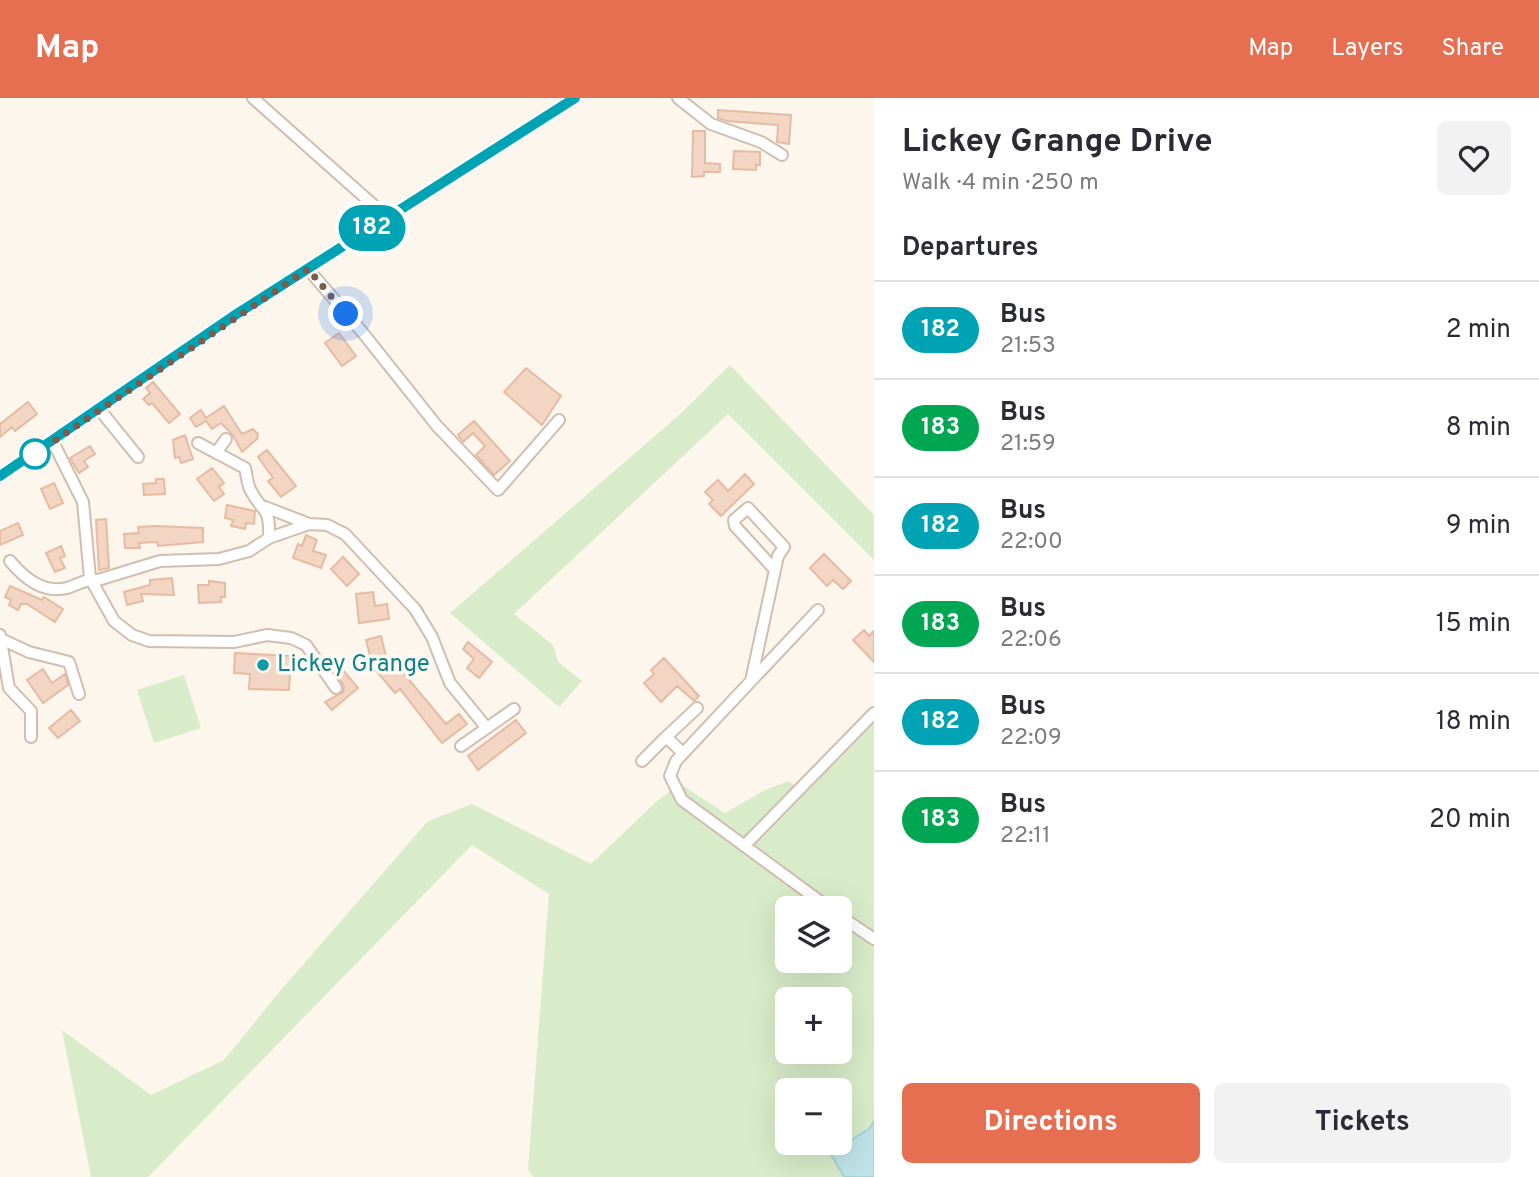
<!DOCTYPE html>
<meta charset="utf-8">
<style>
body{margin:0;font-family:Overpass,sans-serif;background:#f2f2f3;color:#2b2b33;height:100vh;display:flex;flex-direction:column;font-size:26px;white-space:nowrap}
*{box-sizing:border-box;margin:0}
p{font-size:23px;color:#7c7c81}
.icon{flex:none;width:38px;height:38px;fill:none;stroke:currentColor;stroke-width:2;stroke-linecap:round;stroke-linejoin:round}
.map{position:relative;flex:1;overflow:hidden}
.details{display:flex;flex-direction:column;background:#fff;width:665px}
.details>*{flex:none}
.badge{padding:0 14px;border-radius:23px;font-size:24px;line-height:46px}
.controls{position:absolute;left:775px;top:798px;display:grid;gap:14px}
.controls a{display:grid;place-items:center;width:77px;height:77px;border-radius:10px;background:#fff;box-shadow:0 7px 28px #0002;font-size:35px}
.you{position:absolute;width:35px;height:35px;margin:-18px;border:5px solid #fff;border-radius:50%;background:#1a73e8;box-shadow:0 0 0 10px #1a73e833}
.map>.badge{position:absolute;translate:-50% -50%;box-shadow:0 0 0 4px #fff}
h2{padding:0 28px;font-size:26px;line-height:63px}
.round{display:grid;place-items:center;flex:none;width:74px;height:74px;border-radius:10px;background:#f2f2f3}
.overview{display:flex;align-items:center;justify-content:space-between;height:119px;padding:0 28px}
h1{font-size:33px;font-weight:700;line-height:52px}
.action{display:flex;gap:14px;margin-top:auto;padding:14px 28px}
.action a{flex:1;height:80px;border-radius:10px;background:#e76f51;color:#fff;font-size:28px;font-weight:700;line-height:80px;text-align:center}
.action a+a{background:#f2f2f3;color:#2b2b33}
ul{padding:0;list-style:none}
li{display:flex;align-items:center;gap:21px;height:98px;padding:0 28px;border-top:2px solid #e1e1e2}
li div{flex:1}
li b{display:block;font-size:26px}
li em{font-style:normal}
li .badge{min-width:77px;font-weight:700;text-align:center}
header{display:flex;align-items:center;gap:42px;box-sizing:border-box;height:98px;padding:0 35px;background:#e76f51;color:#fff}
header strong{font-size:33px}
nav{display:flex;gap:38px;margin-inline-start:auto;font-size:24px}
main{display:flex;flex:1;min-height:0}
.map>svg:first-child{display:block}
.green{fill:#d8ecc9;fill-rule:evenodd}
.water{fill:#bfe3e8;stroke:#a5d3da;stroke-width:2}
.building{fill:#f3d5c3;stroke:#e6bba3;stroke-width:2}
.lines{fill:none;stroke-linecap:round;stroke-linejoin:round}
.minor-casing{stroke:#d1beb0;stroke-width:14}
.major-casing{stroke:#dad1cd;stroke-width:16}
.minor{stroke:#fff;stroke-width:10}
.major{stroke:#fbd9a5;stroke-width:12}
.line-casing{stroke:#fff;stroke-width:16}
.line{stroke:#00a3b4;stroke-width:10}
.walk{stroke:#7a5c4d;stroke-width:7;stroke-dasharray:0 12.6}
.stop-dot{fill:#fff;stroke:#00a3b4;stroke-width:3.5}
.culture-dot{fill:#0f9aa8;stroke:#fffaf3;stroke-width:2.5}
.labels{text-anchor:middle;dominant-baseline:central;stroke-width:7;stroke-linejoin:round;paint-order:stroke}
.culture-label{font-size:24px;fill:#0d838f;stroke:#fffaf3;text-anchor:start}
</style>
<header>
<strong>Map</strong>
<nav><a>Map</a><a>Layers</a><a>Share</a></nav>
</header>
<main>
<div class="map">
<svg width="874" height="1079" viewBox="0 0 874 1079">
<rect width="100%" height="100%" fill="#fdf6ec"/>
<!-- green -->
<path class="green" d="M730 267 874 417V462L728 316 514 516 553 547 558 564 582 583 559 609 450 515 678 318Z
M184 577 201 630 154 645 137 592Z
M874 612V1023L869 1031 830 1055 844 1079H533L528 1071 549 796 472 747 148 1079H91L62 932 151 997 224 962 281 892 428 723 472 706 591 766 656 704 680 686 725 715 765 692 789 683 796 690ZM788 810H840V863H788ZM788 901H840V954H788ZM788 992H840V1045H788Z"/>
<!-- water -->
<path class="water" d="M874 1023V1079H844L830 1055 869 1031Z"/>
<!-- building -->
<path class="building" d="M718 12 791 17 789 46 777 44 778 27 727 23 718 20Z
M693 33H705V65L720 66V74H704V78L692 79Z
M734 53 760 54V67H756V72L733 71Z
M339 235 356 258 342 268 325 245Z
M526 270 561 298 542 327 504 294Z
M153 284 180 316 169 325 152 305 149 307 143 301 150 295 146 290Z
M28 304 37 316 15 333 12 329 0 339V326Z
M224 308 242 336 253 331 258 336 257 341 242 354 233 337 221 325 212 331 206 323 196 329 190 320 201 312 206 320Z
M474 323 510 363 494 377 476 357 485 348 473 335 463 344 458 337Z
M185 337 193 361 181 365 179 359 175 360 173 342Z
M90 348 95 356 84 363 88 369 79 375 70 360Z
M267 352 296 388 281 399 268 383 273 380 258 359Z
M212 370 224 385 219 389 224 396 214 403 197 381Z
M745 376 754 386 721 418 709 406 713 402 705 394 718 382 728 393Z
M156 381H164L165 396 144 397 143 386 156 385Z
M54 385 63 405 50 411 41 391Z
M227 407 255 413 254 426 246 425 245 431 231 428 233 422 225 420Z
M106 421 109 470 99 472 96 422Z
M18 425 23 437 0 447V433Z
M156 428 203 430V444L158 448 157 444 139 445 140 450H125L124 436 139 435 138 429Z
M306 437 317 442 313 453 326 457 321 470 293 460 298 446 302 448Z
M61 448 65 458 60 460 65 470 55 474 46 455Z
M824 456 851 483 843 491 833 482 827 488 810 470Z
M343 459 359 476 347 488 331 471Z
M172 480 174 497 141 496 143 503 127 507 124 494 150 487V482Z
M209 483 225 485V499H221V504L199 505 198 487H209Z
M10 488 42 502 44 499 63 511 55 524 27 506H21L18 512 9 507 11 502 5 499Z
M373 494 375 508 387 506 389 521 359 525 356 496Z
M864 532 869 538 874 533V564L853 542Z
M381 538 389 571 396 566 446 626 459 616 467 626 442 645 400 591 395 595 373 569 366 542Z
M468 544 492 564 479 580 467 570 474 561 463 551Z
M235 555 291 558 289 592 249 591 250 576 234 575Z
M664 560 699 598 694 603 677 588 661 604 644 585 654 576 651 572Z
M341 570 358 590 332 612 325 604 343 594 344 588 335 575Z
M43 571 52 585 65 576 68 587 43 605 27 582Z
M71 612 80 623 58 640 49 630Z
M516 622 526 635 478 672 468 658Z"/>
<g class="lines">
<!-- minor casing -->
<g class="minor-casing">
<path id="minor" d="M253 0 388 120
M678 0 711 26 761 44 782 57
M308 171 363 235 437 328 498 392 559 322
M100 312 138 359
M53 344 83 404 90 480 114 523 132 537 149 543 234 544 267 537 291 540 306 547 336 590
M198 345 245 370C247 377 247 387 251 393 263 416 270 407 269 440
M216 355 226 341
M265 409 309 426
M10 463C24 480 43 496 67 490 78 487 86 480 98 482L160 463 219 461 249 453 269 440 309 426 327 427 345 436 415 511 432 539 450 585 486 629
M775 472 735 428 734 422 748 410 784 449 778 458 751 583 676 663 670 678 682 702 829 810
M0 537 9 590 31 613V639
M1 541 29 554 69 564 79 596
M753 581 818 512
M461 648 514 611
M683 655 666 639 697 610
M642 663 666 639
M744 748 874 615
M840 818 874 841"/>
</g>
<!-- major casing -->
<g class="major-casing">
<path id="major" d="M0 378 232 219 575 0"/>
</g>
<!-- minor -->
<use href="#minor" class="minor"/>
<!-- major -->
<use href="#major" class="major"/>
</g>
<g class="lines">
<!-- line casing -->
<g class="line-casing">
<path id="line" d="M0 378 232 219 575 0"/>
</g>
<!-- line -->
<use href="#line" class="line"/>
<!-- walk -->
<path class="walk" d="M35 356 308 171 346 216"/>
</g>
<!-- markers -->
<circle class="stop-dot" cx="35" cy="356" r="14"/>
<circle class="culture-dot" cx="263" cy="567" r="7"/>
<g class="labels">
<!-- culture labels -->
<g class="culture-label">
<text x="277" y="567">Lickey Grange</text>
</g>
</g>
</svg>
<div class="controls">
<a><svg class="icon" aria-label="layers" viewBox="0 0 24 24"><path d="M12 4l9 5-9 5-9-5zM3 14l9 5 9-5"/></svg></a>
<a>+</a>
<a>−</a>
</div>
<div class="you" style="left:346px;top:216px"></div>
<b class="badge" style="left:372px;top:130px;background:#00a3b4;color:#fff">182</b>
</div>
<section class="details">
<div class="overview"><div><h1>Lickey Grange Drive</h1><p>Walk · 4 min · 250 m</p></div><a class="round"><svg class="icon" aria-label="heart" viewBox="0 0 24 24"><path d="M12 20l-8-8c-3-5 5-10 8-4 3-6 11-1 8 4z"/></svg></a></div>
<h2>Departures</h2>
<ul>
<li><span class="badge" style="background:#00a3b4;color:#fff">182</span><div><b>Bus</b><p>21:53</p></div><em>2 min</em></li>
<li><span class="badge" style="background:#00a651;color:#fff">183</span><div><b>Bus</b><p>21:59</p></div><em>8 min</em></li>
<li><span class="badge" style="background:#00a3b4;color:#fff">182</span><div><b>Bus</b><p>22:00</p></div><em>9 min</em></li>
<li><span class="badge" style="background:#00a651;color:#fff">183</span><div><b>Bus</b><p>22:06</p></div><em>15 min</em></li>
<li><span class="badge" style="background:#00a3b4;color:#fff">182</span><div><b>Bus</b><p>22:09</p></div><em>18 min</em></li>
<li><span class="badge" style="background:#00a651;color:#fff">183</span><div><b>Bus</b><p>22:11</p></div><em>20 min</em></li>
</ul>
<div class="action"><a>Directions</a><a>Tickets</a></div>
</section>
</main>
